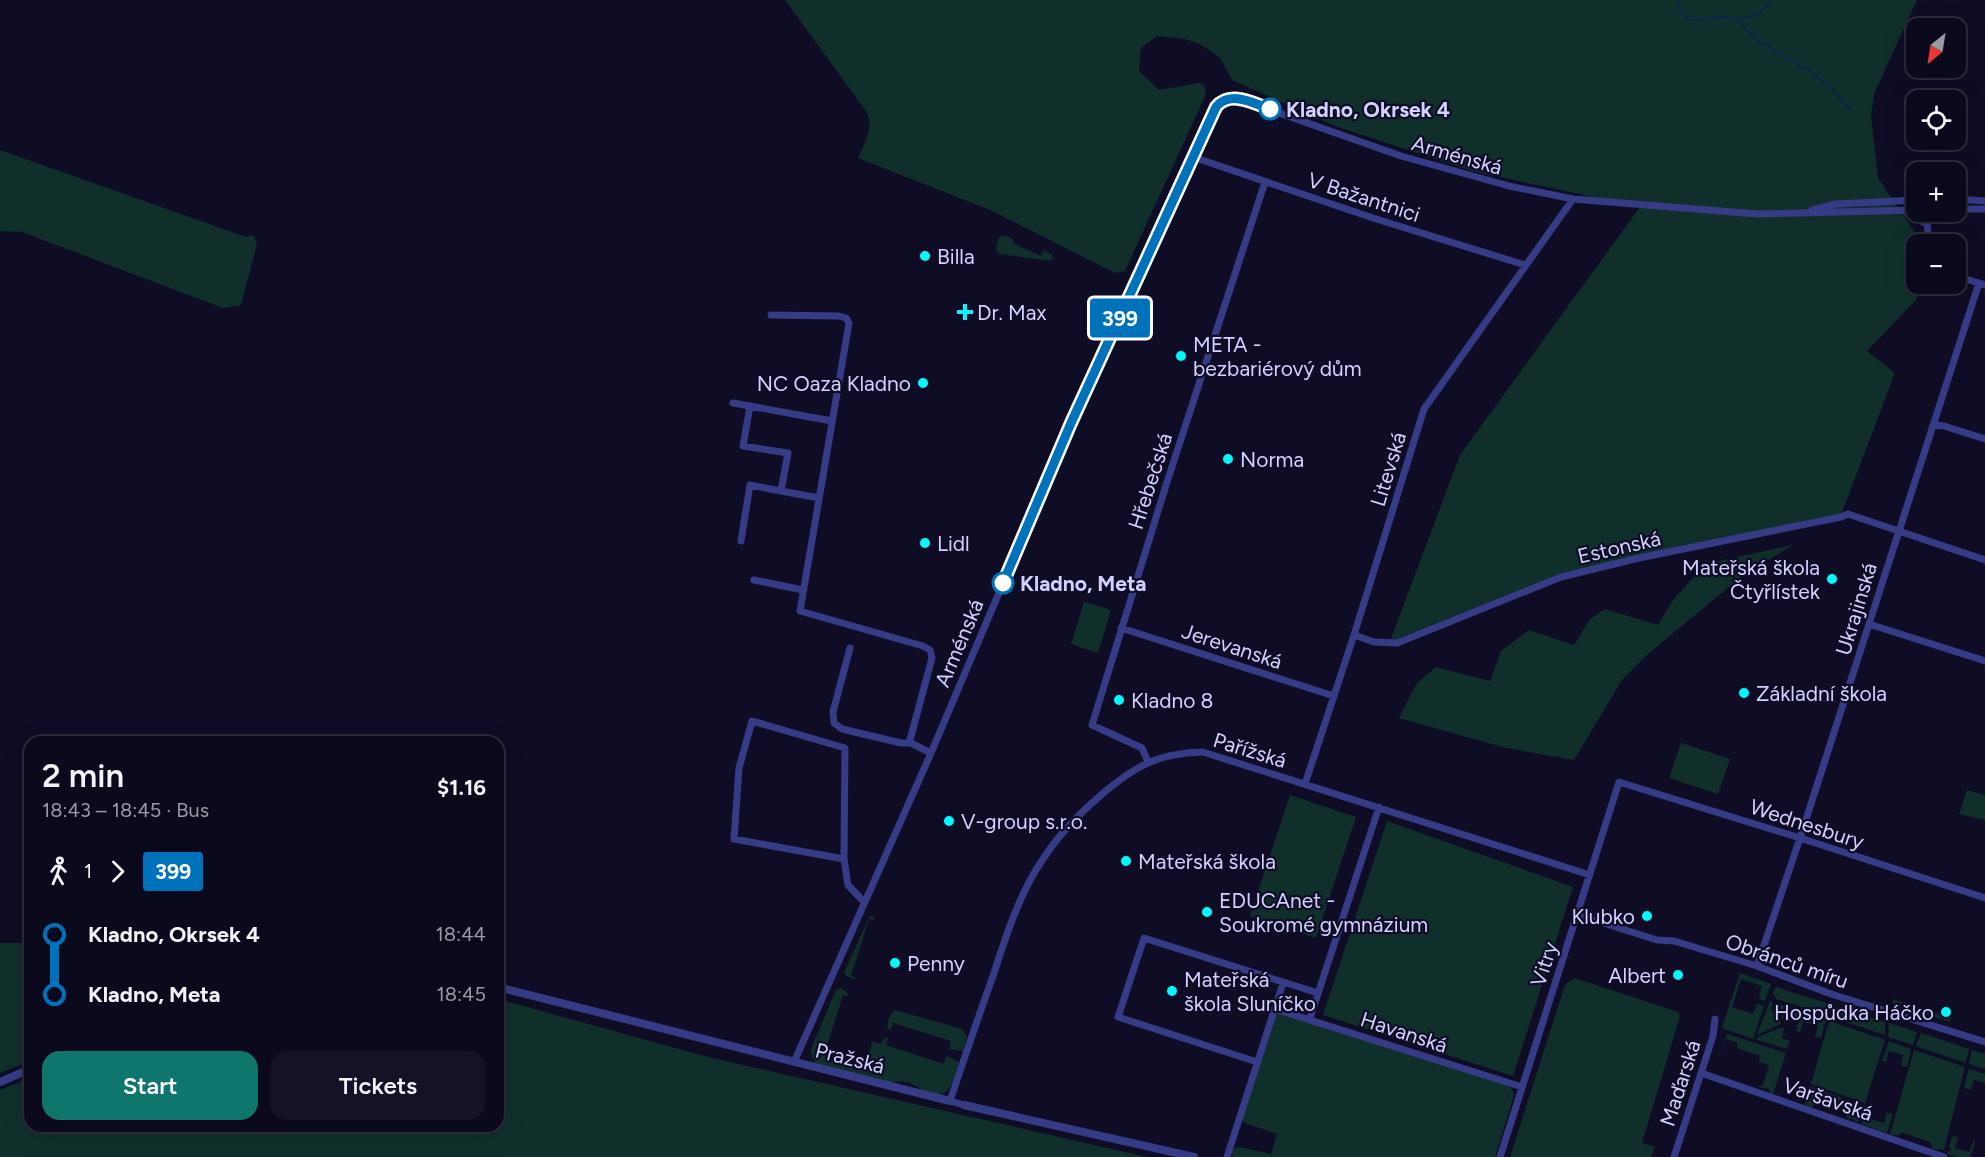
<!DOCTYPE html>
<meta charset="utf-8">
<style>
body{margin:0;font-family:Figtree,sans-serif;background:#141325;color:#f1f3f6;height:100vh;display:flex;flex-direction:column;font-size:22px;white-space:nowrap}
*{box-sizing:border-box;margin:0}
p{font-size:20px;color:#9a9aa3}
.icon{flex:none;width:33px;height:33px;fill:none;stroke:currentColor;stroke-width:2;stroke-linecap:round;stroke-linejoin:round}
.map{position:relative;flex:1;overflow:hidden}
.details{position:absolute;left:24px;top:736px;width:480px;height:396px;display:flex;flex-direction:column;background:#0b0a1c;border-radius:18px;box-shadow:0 6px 24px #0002,0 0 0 2px #2b2b3b}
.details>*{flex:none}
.badge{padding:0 12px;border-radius:4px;font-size:21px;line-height:39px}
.needle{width:39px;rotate:210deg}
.tools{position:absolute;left:1906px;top:18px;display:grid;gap:12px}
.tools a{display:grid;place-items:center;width:60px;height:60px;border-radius:12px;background:#0b0a1c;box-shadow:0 6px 24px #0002,0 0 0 2px #2b2b3b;font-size:30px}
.map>.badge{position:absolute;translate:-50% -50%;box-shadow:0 0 0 3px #fff}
.legs{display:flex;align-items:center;gap:9px;height:66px;padding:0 18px;font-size:20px}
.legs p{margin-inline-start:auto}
.headline{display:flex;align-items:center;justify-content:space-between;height:102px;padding:0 18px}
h1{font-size:33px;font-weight:600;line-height:45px}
.button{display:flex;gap:12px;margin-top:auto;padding:12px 18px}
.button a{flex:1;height:69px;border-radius:18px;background:#0f766e;color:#fff;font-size:24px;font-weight:600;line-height:69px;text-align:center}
.button a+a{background:#141325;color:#f1f3f6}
ul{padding:0 18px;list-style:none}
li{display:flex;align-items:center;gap:21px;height:60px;font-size:22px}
li i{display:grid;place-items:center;width:9px;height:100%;margin:0 8px;background:currentColor}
li i::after{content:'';width:15px;height:15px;margin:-8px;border:4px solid;border-radius:50%;background:#0b0a1c}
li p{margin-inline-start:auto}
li:first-child i{background:linear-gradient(#0000 50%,currentColor 0)}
li:last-child i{background:linear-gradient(currentColor 50%,#0000 0)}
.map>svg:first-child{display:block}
.green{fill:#102f2b}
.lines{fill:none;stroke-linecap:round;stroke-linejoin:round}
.stream{stroke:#092648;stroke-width:2}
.minor{stroke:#363b86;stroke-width:7}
.tertiary{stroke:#363b86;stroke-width:8}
.line-1-casing{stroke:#fff;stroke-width:14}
.line-1{stroke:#0072bc;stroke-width:9}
.stop-1-dot{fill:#fff;stroke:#0072bc;stroke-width:3}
.poi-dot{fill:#00fafc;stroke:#0f0d25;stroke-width:2}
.labels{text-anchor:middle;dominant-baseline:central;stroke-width:4.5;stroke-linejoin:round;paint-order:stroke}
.stop-label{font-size:21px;font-weight:bold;fill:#d2d1ff;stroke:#0f0d25;text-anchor:start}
.street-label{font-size:21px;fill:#d2d1ff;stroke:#0f0d25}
.poi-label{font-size:21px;fill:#d2d1ff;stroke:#0f0d25;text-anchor:start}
</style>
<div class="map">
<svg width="1985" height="1157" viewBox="0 0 1985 1157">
<rect width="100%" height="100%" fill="#0f0d25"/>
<!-- green -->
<path class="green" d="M785 0H1917L1874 94 1871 116 1878 178 1918 237 1917 299 1867 351 1895 373 1841 515 1644 555 1562 573 1391 641 1392 636 1460 455 1640 207 1472 171 1335 126 1232 80 1220 58 1200 44 1185 39 1157 36 1141 48 1139 71 1159 90 1199 83 1204 85 1206 94 1125 271 1115 273 990 210 858 158C865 140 875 129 866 111Z
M0 150 246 237 253 235 257 244 241 305 223 308 22 232 0 231Z
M1002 236H1006L1014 240 1013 243 1041 256 1044 250 1052 255 1053 259 1050 261 1000 254 996 250 998 238Z
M1793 545 1741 577 1649 653 1622 680 1574 760 1506 748 1399 718 1417 683 1436 667 1490 681 1501 651 1529 630 1574 645 1590 619 1605 609 1658 625 1673 600 1705 564Z
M1084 602 1111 610 1098 653 1071 644Z
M1681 743 1730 759 1718 794 1669 778Z
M1967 790 1985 795V820L1959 814Z
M1290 795 1356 817 1316 938 1250 916Z
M1387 821 1573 887 1513 1076 1323 1015Z
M870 916 874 917 875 920 869 919 851 976 857 978 853 979 846 976 844 972Z
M0 943H30V1061L0 1073Z
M1740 973 1771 984 1765 1001 1759 999 1762 986 1741 979 1732 1007 1753 1014 1757 1004 1764 1006 1753 1039 1722 1028Z
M1575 978 1678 1012 1680 1016 1642 1143 1655 1147 1651 1157H1510L1564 988 1569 981Z
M1776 987 1830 1004 1828 1015 1776 999 1773 993Z
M841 988 847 992 848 996 843 995 825 1052 831 1055 830 1061 857 1069 859 1063 865 1064 873 1041 881 1044 885 1037 888 1038 886 1045 944 1064 946 1056 959 1062C956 1072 953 1089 942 1094 930 1098 921 1088 912 1084 903 1080 893 1083 884 1082 862 1078 841 1071 820 1066 812 1061 810 1055 812 1046L836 990Z
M498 999 708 1057 1147 1157H0V1090L30 1078V1126H498Z
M1893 999 1951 1018 1950 1022 1893 1004Z
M1770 1001 1773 1002 1771 1011 1778 1013 1781 1024 1757 1035Z
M1777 1003 1798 1011 1797 1018 1785 1023Z
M1833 1006 1885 1022V1035L1831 1017Z
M895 1010 962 1029 967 1037 963 1051 949 1049 951 1041 893 1023 891 1030 888 1029C886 1023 890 1013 895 1010Z
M1279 1014H1286L1505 1084 1512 1089 1514 1095 1495 1157H1233L1231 1152 1235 1148 1239 1147 1271 1154 1277 1134 1245 1123 1242 1120 1274 1017Z
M1811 1015 1826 1020 1821 1038 1815 1037 1818 1026 1803 1022 1800 1032 1796 1031 1799 1020Z
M1829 1021 1885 1040 1865 1103 1811 1084Z
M1889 1023 1917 1032 1913 1045 1888 1037Z
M1782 1027 1784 1029 1782 1038 1790 1041 1787 1049 1757 1040 1756 1038Z
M1921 1033 1969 1049 1966 1063 1916 1046Z
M1727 1034 1786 1053 1773 1094 1769 1092V1089L1757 1087 1763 1085 1769 1065 1759 1062 1760 1056 1737 1048 1738 1043 1726 1039 1717 1064Z
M1889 1041 1911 1049 1907 1067 1901 1066 1903 1055 1889 1051 1886 1062 1882 1061Z
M1914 1050 1965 1067 1944 1150 1933 1149 1930 1142 1903 1133 1897 1136 1890 1134Z
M1972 1050 1985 1054V1069L1969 1064Z
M1969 1069 1985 1074V1083L1974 1080 1971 1090 1964 1088Z
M1810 1086 1864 1106 1858 1123 1851 1118 1848 1120 1845 1112 1819 1103 1812 1107 1805 1105Z
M1867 1107 1872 1109 1870 1119 1884 1123 1887 1113 1893 1114 1887 1133 1862 1124Z
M1952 1136 1958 1137 1955 1148 1969 1152 1973 1141 1975 1142 1970 1157H1958L1947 1154 1948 1151H1951V1148L1949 1147Z"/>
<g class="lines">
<!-- stream -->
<path class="stream" d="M1678 0C1683 39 1716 7 1738 21 1745 26 1750 35 1758 40 1779 55 1805 65 1824 82 1834 90 1842 100 1850 108
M1738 20 1758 14 1774 0"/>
<!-- minor -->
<path class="minor" d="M1193 157 1373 218 1525 265
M1956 199 1985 201
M1956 209H1985
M1812 210 1836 204 1917 200
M1926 212 1929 244
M1908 214 1918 217 1923 222
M1927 222 1932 214 1937 212
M1956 276 1985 285
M771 315 839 316 846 318 849 323 800 611 923 646 930 650 932 658 910 740 911 743 931 753
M733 403 832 421
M750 406 743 446 788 453 781 491 819 498
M1933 425 1944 426 1985 439
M741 541 750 485 781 491
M754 580 803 590
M1869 624 1985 661
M1121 628 1334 696
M1354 635 1374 642 1397 643 1561 577 1639 558 1841 517 1848 514 1985 560
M850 648 833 712 834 723 842 729 901 743H911
M1148 762 1142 748 1092 725 1167 482 1265 182
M1305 784 1354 635 1424 409 1573 199
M844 859 734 839 739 768 752 721 845 748 844 859 848 885 864 902
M1578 915 1657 940 1674 941 1757 966 1831 994 1985 1042
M1757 966 1800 838 1979 283
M1275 1009 1522 1087
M1310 1018 1379 807
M794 1062 931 753 1071 423 1209 119C1219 100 1223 96 1245 101L1401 156 1509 186 1573 199 1757 214 1917 210
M1257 1062 1118 1017 1144 938 1318 993
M1701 1073 1944 1157
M964 1105 950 1101C964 1059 978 1018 993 976 1006 936 1019 894 1043 859 1059 834 1079 814 1101 795 1135 766 1158 753 1203 752L1590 875
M1227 1157 1283 983
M1500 1157 1619 782 1800 838 1985 898
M1674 1157 1713 1036 1715 1019"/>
<!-- tertiary -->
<path class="tertiary" d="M498 987 950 1101
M0 1082 30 1069
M964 1105 1194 1157"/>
</g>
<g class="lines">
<!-- line-1 casing -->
<g class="line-1-casing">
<path id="line-1" d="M1003 583 1071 423 1216 107C1230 90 1253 103 1270 109"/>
</g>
<!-- line-1 -->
<use href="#line-1" class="line-1"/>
</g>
<!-- markers -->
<g class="stop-1-dot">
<circle cx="1270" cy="109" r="10"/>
<circle cx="1003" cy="583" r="10"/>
</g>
<g class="poi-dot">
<circle cx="925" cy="256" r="6"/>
<path d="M962 303h6v6h6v6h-6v6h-6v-6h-6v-6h6z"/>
<circle cx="1181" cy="356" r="6"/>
<circle cx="923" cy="383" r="6"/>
<circle cx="1228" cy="459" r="6"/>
<circle cx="925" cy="543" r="6"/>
<circle cx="1832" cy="579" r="6"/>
<circle cx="1744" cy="693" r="6"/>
<circle cx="1119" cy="700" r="6"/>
<circle cx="949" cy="821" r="6"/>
<circle cx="1126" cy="861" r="6"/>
<circle cx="1207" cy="912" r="6"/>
<circle cx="1647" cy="916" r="6"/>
<circle cx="895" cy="963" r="6"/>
<circle cx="1678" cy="975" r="6"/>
<circle cx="1172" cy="991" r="6"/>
<circle cx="1946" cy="1012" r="6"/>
</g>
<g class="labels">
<!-- stop labels -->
<g class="stop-label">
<text x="1286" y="109">Kladno, Okrsek 4</text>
<text x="1020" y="583">Kladno, Meta</text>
</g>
<!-- street labels -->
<g class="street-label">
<text transform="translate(1457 155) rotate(16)">Arménská</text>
<text transform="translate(1364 197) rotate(18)">V Bažantnici</text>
<text transform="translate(1388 469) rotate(-73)">Litevská</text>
<text transform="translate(1150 481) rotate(-72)">Hřebečská</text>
<text transform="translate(1619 547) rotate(-13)">Estonská</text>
<text transform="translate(1856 609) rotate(-73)">Ukrajinská</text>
<text transform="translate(959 643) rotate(-67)">Arménská</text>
<text transform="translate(1232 646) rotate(18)">Jerevanská</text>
<text transform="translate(1250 750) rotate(17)">Pařížská</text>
<text transform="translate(1807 824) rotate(18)">Wednesbury</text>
<text transform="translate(1787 961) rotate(19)">Obránců míru</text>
<text transform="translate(1544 964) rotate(-72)">Vitry</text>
<text transform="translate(1404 1032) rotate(18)">Havanská</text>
<text transform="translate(850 1058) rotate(14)">Pražská</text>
<text transform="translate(1680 1083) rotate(-72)">Maďarská</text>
<text transform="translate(1828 1099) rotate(19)">Varšavská</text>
</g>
<!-- poi labels -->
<g class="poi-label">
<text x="937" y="256">Billa</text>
<text x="977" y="312">Dr. Max</text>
<text x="1193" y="344">META -<tspan x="1193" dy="24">bezbariérový dům</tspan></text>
<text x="911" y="383" text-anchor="end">NC Oaza Kladno</text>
<text x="1240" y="459">Norma</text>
<text x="937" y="543">Lidl</text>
<text x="1820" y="567" text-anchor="end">Mateřská škola<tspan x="1820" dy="24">Čtyřlístek</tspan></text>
<text x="1756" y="693">Základní škola</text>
<text x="1131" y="700">Kladno 8</text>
<text x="961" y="821">V-group s.r.o.</text>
<text x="1138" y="861">Mateřská škola</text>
<text x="1219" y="900">EDUCAnet -<tspan x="1219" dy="24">Soukromé gymnázium</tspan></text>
<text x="1635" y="916" text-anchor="end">Klubko</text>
<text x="907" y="963">Penny</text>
<text x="1666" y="975" text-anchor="end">Albert</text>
<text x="1184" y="979">Mateřská<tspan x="1184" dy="24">škola Sluníčko</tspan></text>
<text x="1934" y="1012" text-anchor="end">Hospůdka Háčko</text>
</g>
</g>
</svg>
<div class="tools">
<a><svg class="needle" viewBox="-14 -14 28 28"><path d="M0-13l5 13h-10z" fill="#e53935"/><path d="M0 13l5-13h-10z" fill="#9a9aa3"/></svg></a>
<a><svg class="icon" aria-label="locate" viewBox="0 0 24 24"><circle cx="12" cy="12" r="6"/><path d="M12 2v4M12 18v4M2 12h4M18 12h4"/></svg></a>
<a>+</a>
<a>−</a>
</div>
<b class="badge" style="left:1120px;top:318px;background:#0072bc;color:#fff">399</b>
<section class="details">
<div class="headline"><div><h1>2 min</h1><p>18:43 – 18:45 · Bus</p></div><b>$1.16</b></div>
<div class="legs"><svg class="icon" aria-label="walk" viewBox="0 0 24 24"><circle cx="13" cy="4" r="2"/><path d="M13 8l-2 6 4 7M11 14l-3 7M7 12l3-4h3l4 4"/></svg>1<svg class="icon" aria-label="forward" viewBox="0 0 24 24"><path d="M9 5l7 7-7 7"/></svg><b class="badge" style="background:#0072bc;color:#fff">399</b></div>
<ul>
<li><i style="color:#0072bc"></i><b>Kladno, Okrsek 4</b><p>18:44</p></li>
<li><i style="color:#0072bc"></i><b>Kladno, Meta</b><p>18:45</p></li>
</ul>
<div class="button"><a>Start</a><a>Tickets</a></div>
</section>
</div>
